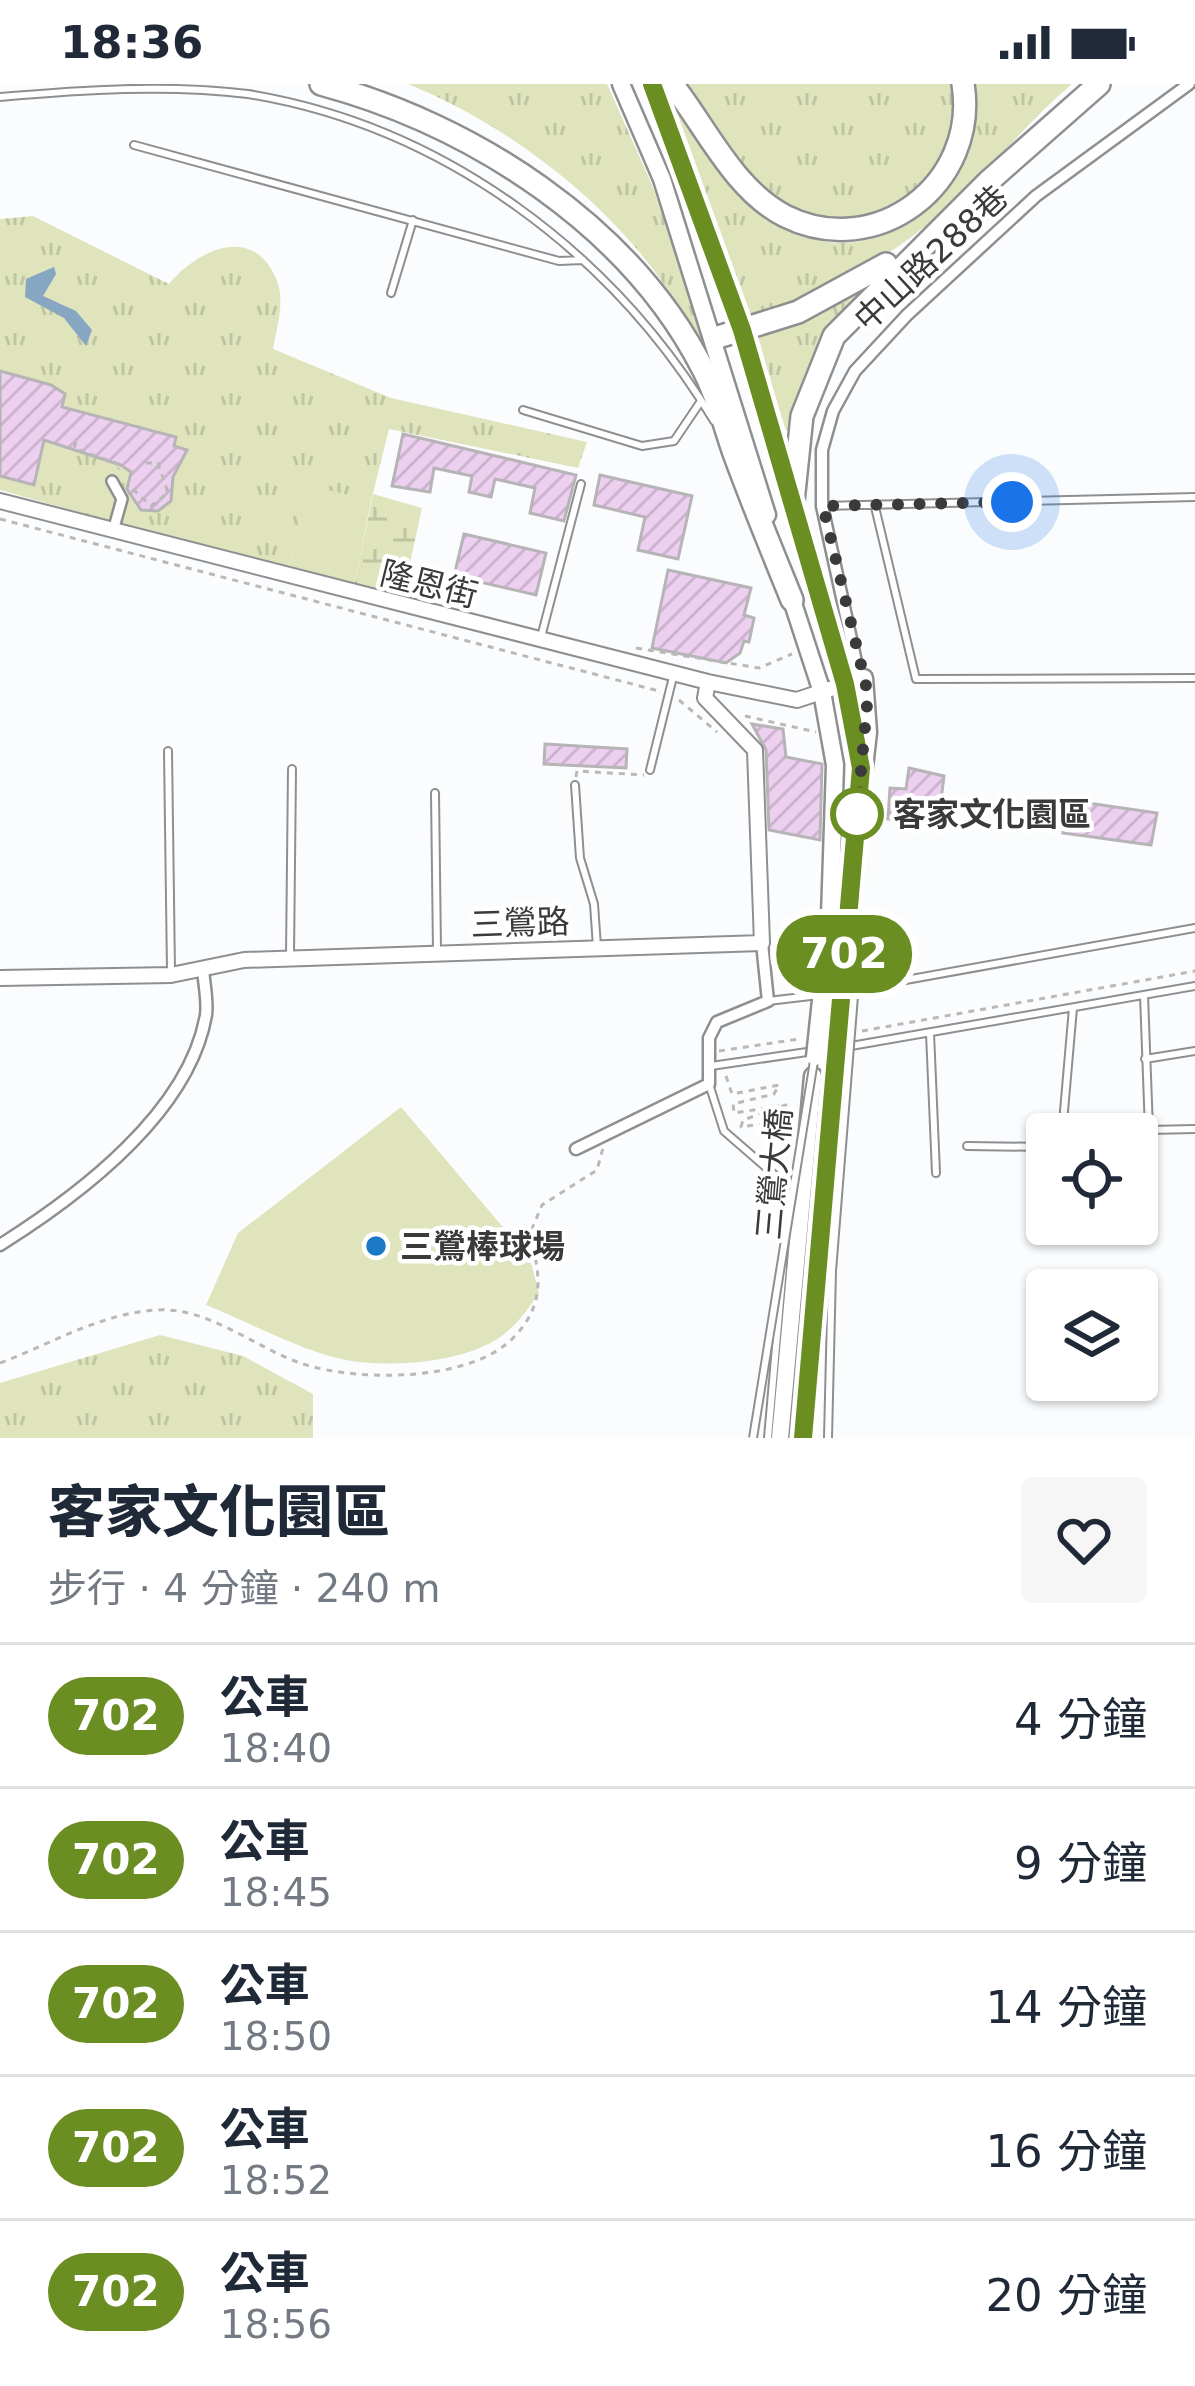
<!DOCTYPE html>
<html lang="zh-TW">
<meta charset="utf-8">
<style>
body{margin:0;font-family:"DejaVu Sans","Noto Sans TC",sans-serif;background:#f6f6f7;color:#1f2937;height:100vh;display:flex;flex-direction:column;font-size:45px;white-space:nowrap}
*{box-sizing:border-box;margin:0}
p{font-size:39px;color:#747a83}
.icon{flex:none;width:66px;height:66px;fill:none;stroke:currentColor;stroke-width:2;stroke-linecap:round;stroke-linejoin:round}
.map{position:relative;height:1354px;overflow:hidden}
.drawer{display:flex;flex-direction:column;background:#fff;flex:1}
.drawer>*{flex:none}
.badge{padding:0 24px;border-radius:39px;font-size:42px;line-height:78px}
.tools{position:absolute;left:1026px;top:1029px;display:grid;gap:24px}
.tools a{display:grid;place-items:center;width:132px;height:132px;border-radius:12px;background:#fff;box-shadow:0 3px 9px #0004;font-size:60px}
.you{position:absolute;width:60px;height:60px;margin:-30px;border:9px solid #fff;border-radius:50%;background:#1a73e8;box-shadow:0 0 0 18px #1a73e833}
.map>.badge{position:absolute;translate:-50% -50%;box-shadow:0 0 0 6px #fff}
.round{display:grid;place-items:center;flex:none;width:126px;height:126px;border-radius:12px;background:#f6f6f7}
.headline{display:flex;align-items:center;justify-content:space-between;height:204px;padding:0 48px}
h1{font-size:57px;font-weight:800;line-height:90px}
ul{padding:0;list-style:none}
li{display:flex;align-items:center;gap:36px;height:144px;padding:0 48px;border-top:3px solid #e0e1e3}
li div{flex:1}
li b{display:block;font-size:45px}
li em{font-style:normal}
li .badge{min-width:132px;font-weight:700;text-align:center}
.status{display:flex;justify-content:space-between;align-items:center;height:84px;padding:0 60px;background:#fff;direction:ltr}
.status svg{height:33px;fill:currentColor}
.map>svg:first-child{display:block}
.grass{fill:url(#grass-tufts)}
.wetland{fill:url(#wetland-marsh)}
.pitch{fill:#dfe4bd}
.water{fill:#86a6c2}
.building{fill:url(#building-hatch);stroke:#b6b4b6;stroke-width:3}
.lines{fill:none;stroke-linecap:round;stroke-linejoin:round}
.service-casing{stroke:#8e8f91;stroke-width:10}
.pedestrian-casing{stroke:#8e8f91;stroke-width:14}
.minor-casing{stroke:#8e8f91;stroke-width:15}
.tertiary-casing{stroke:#8e8f91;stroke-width:18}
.secondary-casing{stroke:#8e8f91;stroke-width:21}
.motorway-casing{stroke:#8e8f91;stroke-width:26}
.path{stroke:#b9b9ba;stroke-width:3;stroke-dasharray:6 6;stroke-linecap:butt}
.service{stroke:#fff;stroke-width:6}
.pedestrian{stroke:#fff;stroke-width:9}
.minor{stroke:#fff;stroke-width:10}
.tertiary{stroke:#fff;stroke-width:14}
.secondary{stroke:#fff;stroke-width:16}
.motorway{stroke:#fff;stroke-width:21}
.service-bridge-casing{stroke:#8e8f91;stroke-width:10;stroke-linecap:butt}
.secondary-bridge-casing{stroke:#8e8f91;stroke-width:21;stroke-linecap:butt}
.service-bridge{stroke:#fff;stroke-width:6}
.secondary-bridge{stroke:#fff;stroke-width:16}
.line-casing{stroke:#fff;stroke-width:27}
.line{stroke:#6b8e23;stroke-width:18}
.walk{stroke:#3a3a3b;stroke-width:12;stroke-dasharray:0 21.6}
.stop-dot{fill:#fff;stroke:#6b8e23;stroke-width:6}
.poi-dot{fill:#1b79c5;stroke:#fff;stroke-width:4.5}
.labels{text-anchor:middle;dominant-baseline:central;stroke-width:9;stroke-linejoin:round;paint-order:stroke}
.street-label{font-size:33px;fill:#3a3a3b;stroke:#fff}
.stop-label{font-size:33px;font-weight:bold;fill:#3a3a3b;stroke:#fff;text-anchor:start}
.poi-label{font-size:33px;font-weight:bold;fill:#3a3a3b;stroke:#fff;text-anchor:start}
</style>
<div class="status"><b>18:36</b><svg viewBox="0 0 49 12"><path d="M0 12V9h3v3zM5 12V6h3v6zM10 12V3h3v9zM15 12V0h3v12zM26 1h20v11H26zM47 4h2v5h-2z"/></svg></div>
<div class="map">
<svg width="1195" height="1354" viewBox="0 0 1195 1354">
<defs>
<pattern id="grass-tufts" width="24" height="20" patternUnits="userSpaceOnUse" patternTransform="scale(3)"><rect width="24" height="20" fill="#dfe4bd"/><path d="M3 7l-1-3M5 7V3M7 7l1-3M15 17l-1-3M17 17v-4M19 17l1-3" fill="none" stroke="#c0c4a3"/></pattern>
<pattern id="wetland-marsh" width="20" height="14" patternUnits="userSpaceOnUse" patternTransform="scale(3)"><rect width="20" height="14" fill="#dfe4bd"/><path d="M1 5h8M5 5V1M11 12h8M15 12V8" fill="none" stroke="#c0c4a3"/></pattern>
<pattern id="building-hatch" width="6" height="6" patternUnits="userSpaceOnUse" patternTransform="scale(3)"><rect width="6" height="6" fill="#edd0f0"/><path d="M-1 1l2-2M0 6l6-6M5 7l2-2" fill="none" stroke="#ccb3cf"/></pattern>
</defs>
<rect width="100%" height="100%" fill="#fbfcfd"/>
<!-- grass -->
<path class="grass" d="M408 0H607L652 101 724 304C703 269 685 232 663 199 603 113 504 39 408 0Z
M685 0H953C954 14 957 32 956 46 946 125 845 156 782 122 738 98 711 40 685 0Z
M974 0H1072C1033 33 1002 71 966 107 904 167 832 207 751 235L677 29C688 35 700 57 710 71 733 104 760 134 799 150 890 188 996 94 974 0Z
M33 132 169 200C197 166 254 138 277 197 285 218 277 243 273 265L391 314 587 358 578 384 389 345 371 417 309 402 288 487 0 406V135Z
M869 203C825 252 808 278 793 343L786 347 756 250Z
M160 1251 243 1272 313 1310V1354H0V1299Z"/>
<!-- wetland -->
<path class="wetland" d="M373 410 422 424 403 511 354 503Z"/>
<!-- pitch -->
<path class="pitch" d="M309 401 371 417 354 503 288 487Z
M401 1023 530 1175 539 1209C527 1227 513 1246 494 1257 455 1280 380 1285 337 1274 293 1263 249 1238 206 1221L238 1149Z"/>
<!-- water -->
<path class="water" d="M54 183 56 190 43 212 76 227 92 246 86 262 64 234 25 213 26 195Z"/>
<!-- building -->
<path class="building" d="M0 287 51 301 65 310 62 323 176 353 174 362 187 366 173 393 171 417 158 427 141 426 127 405 131 388 121 381 44 356 34 401 0 392Z
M403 350 576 391 564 437 530 429 535 404 495 395 491 413 469 408 472 392 434 384 430 408 392 402Z
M600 391 692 412 678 475 638 466 645 433 594 421Z
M464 450 546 469 536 511 454 492Z
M668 486 751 504 744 531 754 534 749 558 744 557 740 569 726 579 652 564Z
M752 640 783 645 786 673 822 680 820 756 769 746 766 666Z
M545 660 627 665 626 684 544 680Z
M909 684 944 692 938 741 888 735 890 704 906 705Z
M1067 716 1157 729 1151 761 1063 749Z"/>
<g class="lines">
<!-- service casing -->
<g class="service-casing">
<path id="service" d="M0 13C81 6 166 0 248 10 444 42 613 169 714 337
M134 61 559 177 583 176
M391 209 413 136
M523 326 642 362 674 357 701 317
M822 422 1195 413
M875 423 916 595 1195 594
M541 553 581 400
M168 667 171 887
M650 686 673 593
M575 701 580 774 594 820 597 863
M435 709 437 867
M290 871 292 685
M850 906 1195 844
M768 917 819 911
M930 949 936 1089
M851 962 1195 902
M1145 975 1195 967
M711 982 814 967
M709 1000 724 1047 784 1099 785 1140
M1149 1046 1195 1045
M1062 1050 1073 924
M967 1062 1047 1063
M1137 1098H1142L1149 1046 1144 911
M768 1354 783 1183"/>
</g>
<!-- pedestrian casing -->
<g class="pedestrian-casing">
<path id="pedestrian" d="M112 397 122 415 113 447"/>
</g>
<!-- minor casing -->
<g class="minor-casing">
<path id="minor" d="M860 596 822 422V366L833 327 855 287 907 231 1036 112 1189 0
M576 1065 709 1000V954L717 938 768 917 762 859
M0 1161C78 1112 189 1029 206 931 208 917 204 900 203 885"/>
</g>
<!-- tertiary casing -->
<g class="tertiary-casing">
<path id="tertiary" d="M0 417 708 598 797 616 845 600
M0 894 171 891 244 876 762 859 755 666 705 614 708 598"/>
</g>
<!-- secondary casing -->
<g class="secondary-casing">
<path id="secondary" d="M621 0 662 95 767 431
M652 0 742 246 845 600 861 684
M789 507 822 608 835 681 830 832
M847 834 868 648 864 594
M780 1354 813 992"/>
</g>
<!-- motorway casing -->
<g class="motorway-casing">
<path id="motorway" d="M321 0C473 41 631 142 704 287 718 314 725 344 735 372 753 421 773 469 792 516
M672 0C706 43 734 106 785 132 877 178 979 99 963 0
M715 254 798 228 886 180
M793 418 802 332 834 252 989 97 1099 0"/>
</g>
<!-- path -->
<path class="path" d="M76 358 74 364 121 381 118 385
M133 405 151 422 168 409 158 379H144
M0 435 659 607
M636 564 759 584 792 570
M679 616 717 648
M745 632 816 648
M576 693 577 687 644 691
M778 872 810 869
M862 947 1195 887
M719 967 799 955
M726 992 732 1010 779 1001 774 1010 733 1020 734 1029 786 1021 743 1036 741 1043 793 1035
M0 1279C51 1260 101 1229 157 1226 209 1223 257 1265 303 1280 359 1298 472 1298 514 1253 544 1222 542 1191 529 1152L542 1121 597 1086 603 1064"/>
<!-- service -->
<use href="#service" class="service"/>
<!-- pedestrian -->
<use href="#pedestrian" class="pedestrian"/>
<!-- minor -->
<use href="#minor" class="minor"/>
<!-- tertiary -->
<use href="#tertiary" class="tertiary"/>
<!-- secondary -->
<use href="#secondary" class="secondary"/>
<!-- motorway -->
<use href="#motorway" class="motorway"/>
<!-- service-bridge casing -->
<g class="service-bridge-casing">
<path id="service-bridge" d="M753 1354 814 977
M828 1354 832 1187 854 912 851 873"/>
</g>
<!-- secondary-bridge casing -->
<g class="secondary-bridge-casing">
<path id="secondary-bridge" d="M815 973 830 832
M803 1354 847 834"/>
</g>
<!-- service-bridge -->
<use href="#service-bridge" class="service-bridge"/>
<!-- secondary-bridge -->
<use href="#secondary-bridge" class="secondary-bridge"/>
</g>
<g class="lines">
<!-- line casing -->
<g class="line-casing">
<path id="line" d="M652 0 742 246 845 600 861 684 803 1354"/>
</g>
<!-- line -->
<use href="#line" class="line"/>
<!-- walk -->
<path class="walk" d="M857 730 868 610 823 422 1012 418"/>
</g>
<!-- markers -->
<circle class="stop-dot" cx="857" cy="730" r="24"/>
<circle class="poi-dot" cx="376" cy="1162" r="12"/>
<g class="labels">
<!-- street labels -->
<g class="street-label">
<text transform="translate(931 174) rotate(-43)">中山路288巷</text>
<text transform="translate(429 500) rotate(14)">隆恩街</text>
<text transform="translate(520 839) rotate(-2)">三鶯路</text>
<text transform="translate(774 1090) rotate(-85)">三鶯大橋</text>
</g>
<!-- stop labels -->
<g class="stop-label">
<text x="893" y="730">客家文化園區</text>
</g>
<!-- poi labels -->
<g class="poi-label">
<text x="400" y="1162">三鶯棒球場</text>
</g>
</g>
</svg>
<div class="tools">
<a><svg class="icon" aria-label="locate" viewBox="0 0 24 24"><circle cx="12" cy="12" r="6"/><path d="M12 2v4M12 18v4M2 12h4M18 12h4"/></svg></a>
<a><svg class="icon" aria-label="layers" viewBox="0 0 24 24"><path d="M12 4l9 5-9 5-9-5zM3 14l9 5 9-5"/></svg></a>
</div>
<div class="you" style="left:1012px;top:418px"></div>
<b class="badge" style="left:844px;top:870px;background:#6b8e23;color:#fff">702</b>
</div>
<section class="drawer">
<div class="headline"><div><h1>客家文化園區</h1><p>步行 · 4 分鐘 · 240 m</p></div><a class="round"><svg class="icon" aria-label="heart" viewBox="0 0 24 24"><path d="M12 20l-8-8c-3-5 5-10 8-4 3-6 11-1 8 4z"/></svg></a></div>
<ul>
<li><span class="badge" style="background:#6b8e23;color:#fff">702</span><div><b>公車</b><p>18:40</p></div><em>4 分鐘</em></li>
<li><span class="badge" style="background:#6b8e23;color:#fff">702</span><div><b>公車</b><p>18:45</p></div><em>9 分鐘</em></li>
<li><span class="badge" style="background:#6b8e23;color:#fff">702</span><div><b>公車</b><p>18:50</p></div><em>14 分鐘</em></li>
<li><span class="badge" style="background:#6b8e23;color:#fff">702</span><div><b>公車</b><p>18:52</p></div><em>16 分鐘</em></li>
<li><span class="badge" style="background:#6b8e23;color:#fff">702</span><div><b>公車</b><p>18:56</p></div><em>20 分鐘</em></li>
</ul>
</section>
